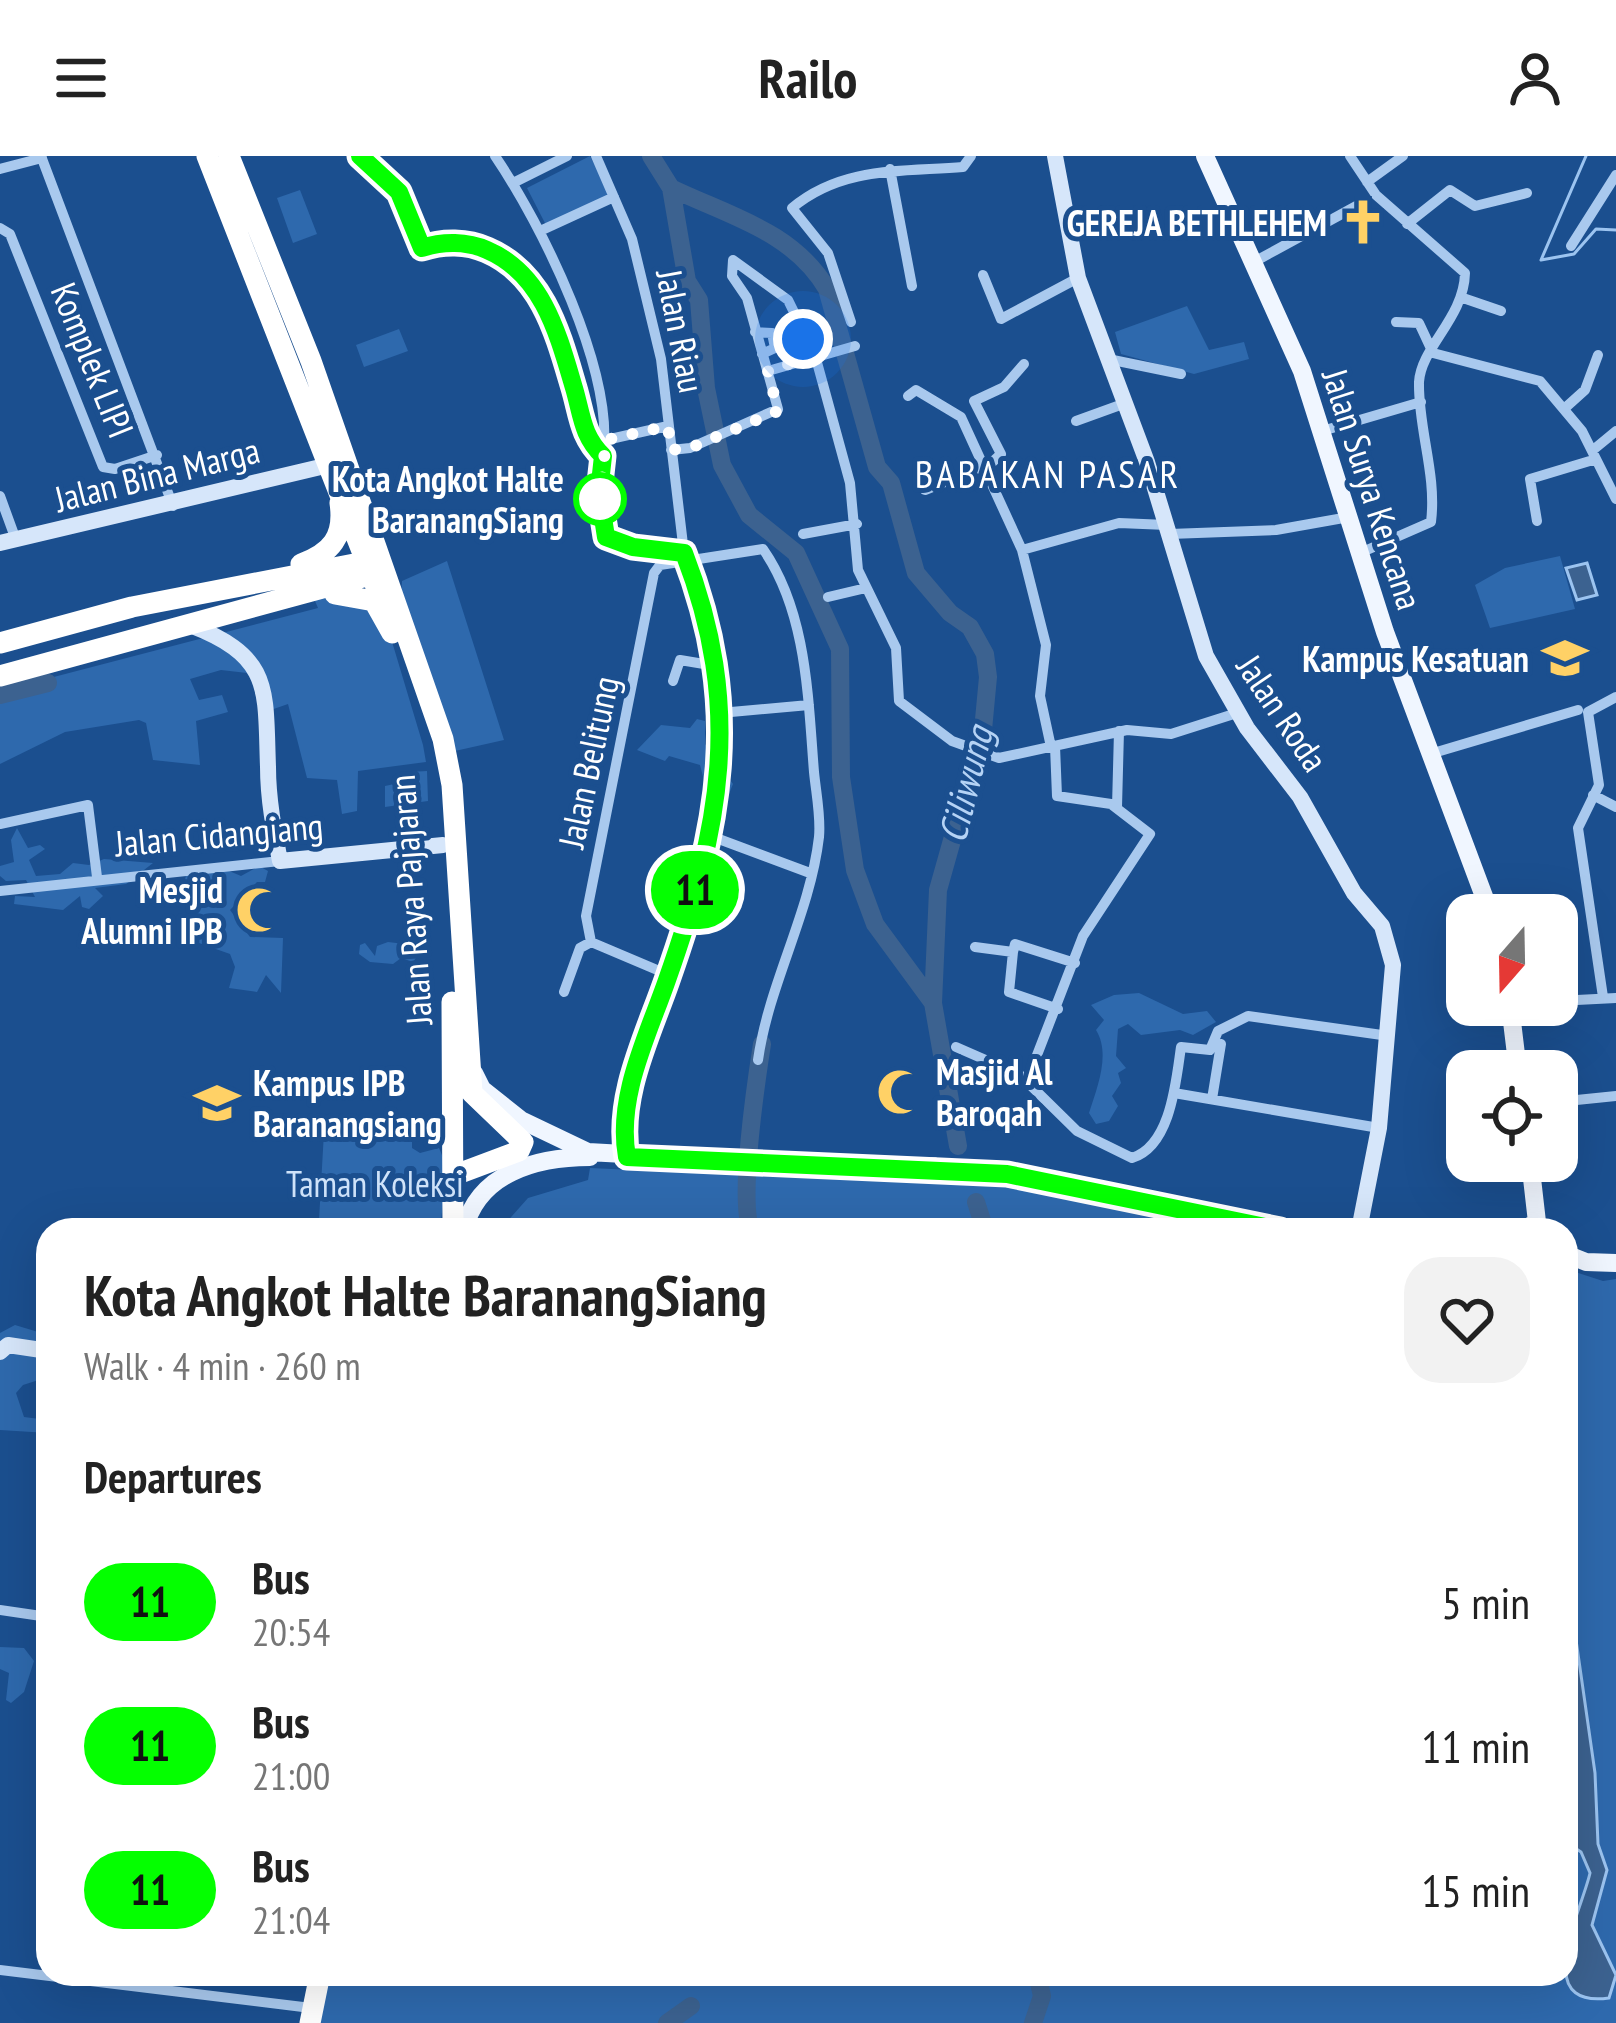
<!DOCTYPE html>
<meta charset="utf-8">
<style>
body{margin:0;font-family:"PT Sans Narrow",sans-serif;background:#f2f2f2;color:#222;height:100vh;display:flex;flex-direction:column;font-size:45px;white-space:nowrap}
*{box-sizing:border-box;margin:0}
p{font-size:39px;color:#767676}
.icon{flex:none;width:66px;height:66px;fill:none;stroke:currentColor;stroke-width:2;stroke-linecap:round;stroke-linejoin:round}
.map{position:relative;flex:1;overflow:hidden}
.panel{position:absolute;left:36px;top:1062px;width:1542px;height:768px;display:flex;flex-direction:column;background:#fff;border-radius:36px;box-shadow:0 12px 48px #0002}
.panel>*{flex:none}
.badge{padding:0 24px;border-radius:39px;font-size:42px;line-height:78px}
.needle{width:78px;rotate:200deg}
.buttons{position:absolute;left:1446px;top:738px;display:grid;gap:24px}
.buttons a{display:grid;place-items:center;width:132px;height:132px;border-radius:24px;background:#fff;box-shadow:0 12px 48px #0002;font-size:60px}
.you{position:absolute;width:60px;height:60px;margin:-30px;border:9px solid #fff;border-radius:50%;background:#1a73e8;box-shadow:0 0 0 18px #1a73e833}
.map>.badge{position:absolute;translate:-50% -50%;box-shadow:0 0 0 6px #fff}
h2{padding:0 48px;font-size:45px;line-height:108px}
.round{display:grid;place-items:center;flex:none;width:126px;height:126px;border-radius:36px;background:#f2f2f2}
.head{display:flex;align-items:center;justify-content:space-between;height:204px;padding:0 48px}
h1{font-size:57px;font-weight:700;line-height:90px}
ul{padding:0;list-style:none}
li{display:flex;align-items:center;gap:36px;height:144px;padding:0 48px}
li div{flex:1}
li b{display:block;font-size:45px}
li em{font-style:normal}
li .badge{min-width:132px;font-weight:700;text-align:center}
header{display:flex;justify-content:space-between;align-items:center;height:156px;padding:0 48px;background:#fff;font-size:54px;font-weight:700}
.map>svg:first-child{display:block}
.green{fill:#2e69ad}
.water{fill:#3c6290;stroke:#9cc4f0;stroke-width:3}
.lines{fill:none;stroke-linecap:round;stroke-linejoin:round}
.stream{stroke:#9cc4f0;stroke-width:3}
.river{stroke:#3c6290;stroke-width:18}
.street{stroke:#a9c9ee;stroke-width:10}
.secondary{stroke:#d6e6fa;stroke-width:16}
.primary{stroke:#f0f6ff;stroke-width:18}
.highway{stroke:#fff;stroke-width:21}
.tram{stroke:#fff;stroke-width:3}
.line-casing{stroke:#fff;stroke-width:27}
.line{stroke:#04ff00;stroke-width:18}
.walk{stroke:#fff;stroke-width:12;stroke-dasharray:0 21.6}
.stop-dot{fill:#fff;stroke:#04ff00;stroke-width:6}
.labels{text-anchor:middle;dominant-baseline:central;stroke-width:10;stroke-linejoin:round;paint-order:stroke}
.poi-label{font-size:36px;font-weight:bold;fill:#fff;stroke:#1b4f8f;text-anchor:end}
.street-label{font-size:36px;fill:#fff;stroke:#1b4f8f}
.stop-label{font-size:36px;font-weight:bold;fill:#fff;stroke:#1b4f8f;text-anchor:end}
.park-label{font-size:36px;fill:#cfe3fa;stroke:#1b4f8f}
.neighbourhood-label{font-size:39px;letter-spacing:3px;fill:#fff;stroke:#1b4f8f}
.water-label{font-size:39px;font-style:italic;fill:#b5d3f5;stroke:#1b4f8f}
</style>
<header><svg class="icon" aria-label="menu" viewBox="0 0 24 24"><path d="M4 6h16M4 12h16M4 18h16"/></svg>Railo<svg class="icon" aria-label="person" viewBox="0 0 24 24"><circle cx="12" cy="8" r="4"/><path d="M4 21q1-7 8-7t8 7"/></svg></header>
<div class="map">
<svg width="1616" height="1867" viewBox="0 0 1616 1867">
<rect width="100%" height="100%" fill="#1b4f8f"/>
<!-- green -->
<path class="green" d="M590 0 610 38 547 71 527 32Z
M300 34 317 78 293 87 277 42Z
M1187 150 1209 194 1244 186 1249 203 1194 218 1121 198 1115 176Z
M399 173 408 195 364 211 356 189Z
M1560 400 1575 453 1490 472 1475 429 1505 412Z
M447 405 504 584 446 597 400 462 402 425Z
M312 438 360 439 390 479 423 589 426 606 358 615 357 655 342 658 337 624 307 622 288 548 268 555 247 517 221 514 190 523 199 544 222 539 228 556 196 565 200 609 153 604 146 567 139 564 65 576 0 608V535L318 452Z
M697 563 705 565V588L733 628 726 645 710 648 700 609 669 600 665 605 637 594 661 569 690 572Z
M427 615 428 645 385 651V630L399 627 410 616Z
M17 672 28 692 40 689 45 693 29 704 36 720 60 718 73 707 89 709 104 703 153 707 126 728 95 732 103 740 89 753 82 751 80 740 63 754 14 748 15 740 35 741 26 724 6 725 0 720V710L14 706 11 684Z
M259 710 268 715 265 726H257L230 754 250 781 283 782 281 837 266 819 257 836 229 832 235 811 230 798 199 787 183 788 190 756 183 734 186 719 227 714 241 720Z
M388 786 413 789 418 799 413 806 401 802 393 808 370 806 359 798 360 789 365 787 375 800 377 790Z
M1139 837 1183 858 1207 855 1216 866 1193 879 1180 874 1141 879 1128 868 1118 873 1116 900 1126 912 1118 917 1121 927 1112 940 1118 950 1109 965 1096 968 1089 957C1097 932 1111 898 1096 874L1104 864 1091 849 1114 839Z
M324 976 412 981V992L420 997 439 992 447 1011 440 1074H353L349 1068 319 1064Z
M590 1012 1009 1031 1217 1074H478L480 1066 504 1069 528 1042 588 1024Z
M1566 1113 1603 1125 1616 1123V1867H319L327 1818H1566Z
M15 1169 48 1179V1221L23 1229 16 1237 24 1261 48 1264V1277L0 1274V1177Z
M0 1491 24 1492 34 1505 24 1536 11 1547 6 1544 9 1517 0 1513Z"/>
<!-- water -->
<path class="water" d="M1587 407 1597 439 1577 444 1566 412Z
M1566 1414 1595 1617 1598 1688 1607 1714 1592 1769 1616 1819 1609 1842C1529 1853 1582 1754 1590 1717L1581 1696 1566 1686V1595L1573 1576 1566 1559Z"/>
<g class="lines">
<!-- stream -->
<path class="stream" d="M1586 0 1541 104 1574 98 1596 73 1616 74"/>
<!-- river -->
<path class="river" d="M651 0 671 32 687 125 699 144 706 232 722 309 749 359 796 397 840 493 841 621 855 714 875 768 933 847 958 990
M671 32C729 60 793 75 827 133L877 311 891 327 916 417 950 457 970 471 985 498 988 521 983 574 938 734 933 847
M0 539 48 527
M976 1046 985 1074
M752 1074C737 1053 757 920 762 888
M667 1867 691 1850
M1033 1867 1042 1840 1037 1818"/>
<!-- street -->
<path class="street" d="M41 0 173 350
M495 0C542 69 615 216 603 300
M596 0 632 83 661 203 684 397
M1350 0 1376 39 1465 117C1464 162 1421 191 1419 226 1418 273 1437 318 1431 366L1360 397
M0 13 42 2
M890 13 912 130
M1367 26 1403 0
M513 27 567 0
M1407 68 1450 34 1475 50 1527 37
M0 72 10 78 103 311 115 313 157 299
M540 75 614 41
M1571 90 1616 19
M1252 107 1360 48
M983 119 1001 163 1078 122
M1463 142 1501 155
M851 166 828 97 792 52C842 10 902 16 963 11L971 0
M1396 166 1419 167 1433 197
M755 176 772 177 775 192 762 198
M1433 197 1540 225 1582 275 1616 343
M1108 203 1181 218
M768 215 855 190
M908 240 916 234 961 261 1022 394 1046 489 1040 540 1051 591
M1565 252 1585 234 1598 199
M1076 265 1123 248
M1322 275 1421 246
M606 284 668 270
M671 294 690 292 778 253 747 142 732 120 733 104 788 144 815 199 850 327 858 414 896 492 899 545 952 585 999 602 1127 574 1171 578 1237 557
M1593 294 1616 275
M986 312 1001 298 974 245 1004 231 1024 208
M925 334 984 310
M0 340 16 384
M1537 365 1530 323 1593 304
M803 378 857 368
M1170 378 1276 374 1349 361
M1022 394 1119 367 1167 369
M828 441 866 432
M673 525 680 504 716 510
M720 557 809 549
M1430 598 1578 554
M1593 639 1616 651
M1117 651 1119 575
M0 668 88 649 97 721
M708 679 810 717
M0 735 280 705
M591 786 669 819
M975 791 1013 796 1015 788 1075 807
M1013 796 1009 836 1058 853
M564 836 580 792 591 786 586 760 654 417 660 409 763 393C807 456 808 542 814 616 816 637 821 660 819 681 810 758 769 827 758 904
M1603 841 1578 672 1599 629 1588 556 1616 541
M1557 845 1616 842
M956 891 1020 919 1077 975 1132 1002C1171 990 1176 925 1181 891L1210 894 1218 875 1248 860 1389 880
M1027 925 1083 780 1150 678 1111 648 1057 640 1055 590
M1174 937 1379 972
M1212 943 1221 888
M1557 946 1616 940
M0 1454 48 1461
M0 1814 303 1851"/>
<!-- secondary -->
<path class="secondary" d="M360 0 399 36 423 92C443 85 467 85 487 94 544 119 562 185 577 241 583 266 584 282 603 300L600 344 606 381 633 391 684 397C743 548 720 675 667 824 648 879 615 942 627 1001
M1055 0 1078 122 1147 306 1206 500 1247 572 1300 641 1354 737 1382 770 1393 809 1379 972 1359 1074
M0 387 329 309
M190 469C273 501 265 533 268 611 268 643 274 674 280 705L443 689
M0 1196 8 1189 48 1195"/>
<!-- primary -->
<path class="primary" d="M1205 0 1302 215 1385 476 1491 759
M1510 849 1518 915
M474 917 482 933 521 964 588 996 1007 1019 1281 1074
M464 1074C478 1017 536 1001 590 1001
M1523 1074 1537 1066 1530 1005
M1566 1098 1586 1106 1616 1107"/>
<!-- highway -->
<path class="highway" d="M207 0 380 441
M229 0 311 205 443 583 452 629 472 937 523 986 519 995 455 1019
M301 408C331 397 345 381 340 347
M335 438 374 445 392 477
M0 487 132 451 380 403
M0 520 381 416
M452 846 453 1074
M310 1867 320 1818"/>
<!-- tram -->
<path class="tram" d="M931 1003H936"/>
</g>
<g class="lines">
<!-- line casing -->
<g class="line-casing">
<path id="line" d="M360 0 399 36 422 92C443 85 467 85 487 94 543 118 558 178 574 232 582 259 582 280 603 300L599 336 606 381 633 391 684 397C744 552 721 671 667 824 648 879 616 941 627 1001L1007 1018 1280 1074"/>
</g>
<!-- line -->
<use href="#line" class="line"/>
<!-- walk -->
<path class="walk" d="M600 343 606 284 668 270 671 294 690 292 778 255 768 215 815 199 803 183"/>
</g>
<!-- icons -->
<defs>
<g id="church-bare" transform="scale(3.6)"><path d="M-1.2-6h2.4v3.5h3.3v2.4h-3.3V6h-2.4V-.1h-3.3v-2.4h3.3Z" fill="#ffd166" stroke="#1b4f8f" stroke-width="2.5" paint-order="stroke"/></g>
<g id="university-bare" transform="scale(3.6)"><path d="M0-5L7-2L0 1L-7-2ZM-4 1L0 2.5L4 1V4Q0 6-4 4Z" fill="#ffd166" stroke="#1b4f8f" stroke-width="2.5" paint-order="stroke"/></g>
<g id="mosque-bare" transform="scale(3.6)"><path d="M3.5-4.9A6 6 0 1 0 3.5 4.9A5 5 0 1 1 3.5-4.9Z" fill="#ffd166" stroke="#1b4f8f" stroke-width="2.5" paint-order="stroke"/></g>
</defs>
<g fill-rule="evenodd">
<use href="#church-bare" x="1363" y="66"/>
<use href="#university-bare" x="1565" y="502"/>
<use href="#mosque-bare" x="259" y="754"/>
<use href="#mosque-bare" x="900" y="936"/>
<use href="#university-bare" x="217" y="947"/>
</g>
<!-- markers -->
<circle class="stop-dot" cx="600" cy="343" r="24"/>
<g class="labels">
<!-- poi labels -->
<g class="poi-label">
<text x="1327" y="66">GEREJA BETHLEHEM</text>
<text x="1529" y="502">Kampus Kesatuan</text>
<text x="223" y="733">Mesjid<tspan x="223" dy="41">Alumni IPB</tspan></text>
<text x="936" y="915" text-anchor="start">Masjid Al<tspan x="936" dy="41">Baroqah</tspan></text>
<text x="253" y="926" text-anchor="start">Kampus IPB<tspan x="253" dy="41">Baranangsiang</tspan></text>
</g>
<!-- street labels -->
<g class="street-label">
<text transform="translate(681 175) rotate(79)">Jalan Riau</text>
<text transform="translate(93 204) rotate(68)">Komplek LIPI</text>
<text transform="translate(157 318) rotate(-14)">Jalan Bina Marga</text>
<text transform="translate(1373 333) rotate(72)">Jalan Surya Kencana</text>
<text transform="translate(1283 557) rotate(56)">Jalan Roda</text>
<text transform="translate(588 606) rotate(-78)">Jalan Belitung</text>
<text transform="translate(219 678) rotate(-5)">Jalan Cidangiang</text>
<text transform="translate(410 744) rotate(-94)">Jalan Raya Pajajaran</text>
</g>
<!-- stop labels -->
<g class="stop-label">
<text x="564" y="322">Kota Angkot Halte<tspan x="564" dy="41">BaranangSiang</tspan></text>
</g>
<!-- park labels -->
<g class="park-label">
<text x="375" y="1027">Taman Koleksi</text>
</g>
<!-- neighbourhood labels -->
<g class="neighbourhood-label">
<text x="1048" y="317">BABAKAN PASAR</text>
</g>
<!-- water labels -->
<g class="water-label">
<text transform="translate(965 628) rotate(-76)">Ciliwung</text>
</g>
</g>
</svg>
<div class="buttons">
<a><svg class="needle" viewBox="-14 -14 28 28"><path d="M0-13l5 13h-10z" fill="#e53935"/><path d="M0 13l5-13h-10z" fill="#767676"/></svg></a>
<a><svg class="icon" aria-label="locate" viewBox="0 0 24 24"><circle cx="12" cy="12" r="6"/><path d="M12 2v4M12 18v4M2 12h4M18 12h4"/></svg></a>
</div>
<div class="you" style="left:803px;top:183px"></div>
<b class="badge" style="left:695px;top:734px;background:#04ff00;color:#111">11</b>
<section class="panel">
<div class="head"><div><h1>Kota Angkot Halte BaranangSiang</h1><p>Walk · 4 min · 260 m</p></div><a class="round"><svg class="icon" aria-label="heart" viewBox="0 0 24 24"><path d="M12 20l-8-8c-3-5 5-10 8-4 3-6 11-1 8 4z"/></svg></a></div>
<h2>Departures</h2>
<ul>
<li><span class="badge" style="background:#04ff00;color:#111">11</span><div><b>Bus</b><p>20:54</p></div><em>5 min</em></li>
<li><span class="badge" style="background:#04ff00;color:#111">11</span><div><b>Bus</b><p>21:00</p></div><em>11 min</em></li>
<li><span class="badge" style="background:#04ff00;color:#111">11</span><div><b>Bus</b><p>21:04</p></div><em>15 min</em></li>
</ul>
</section>
</div>
